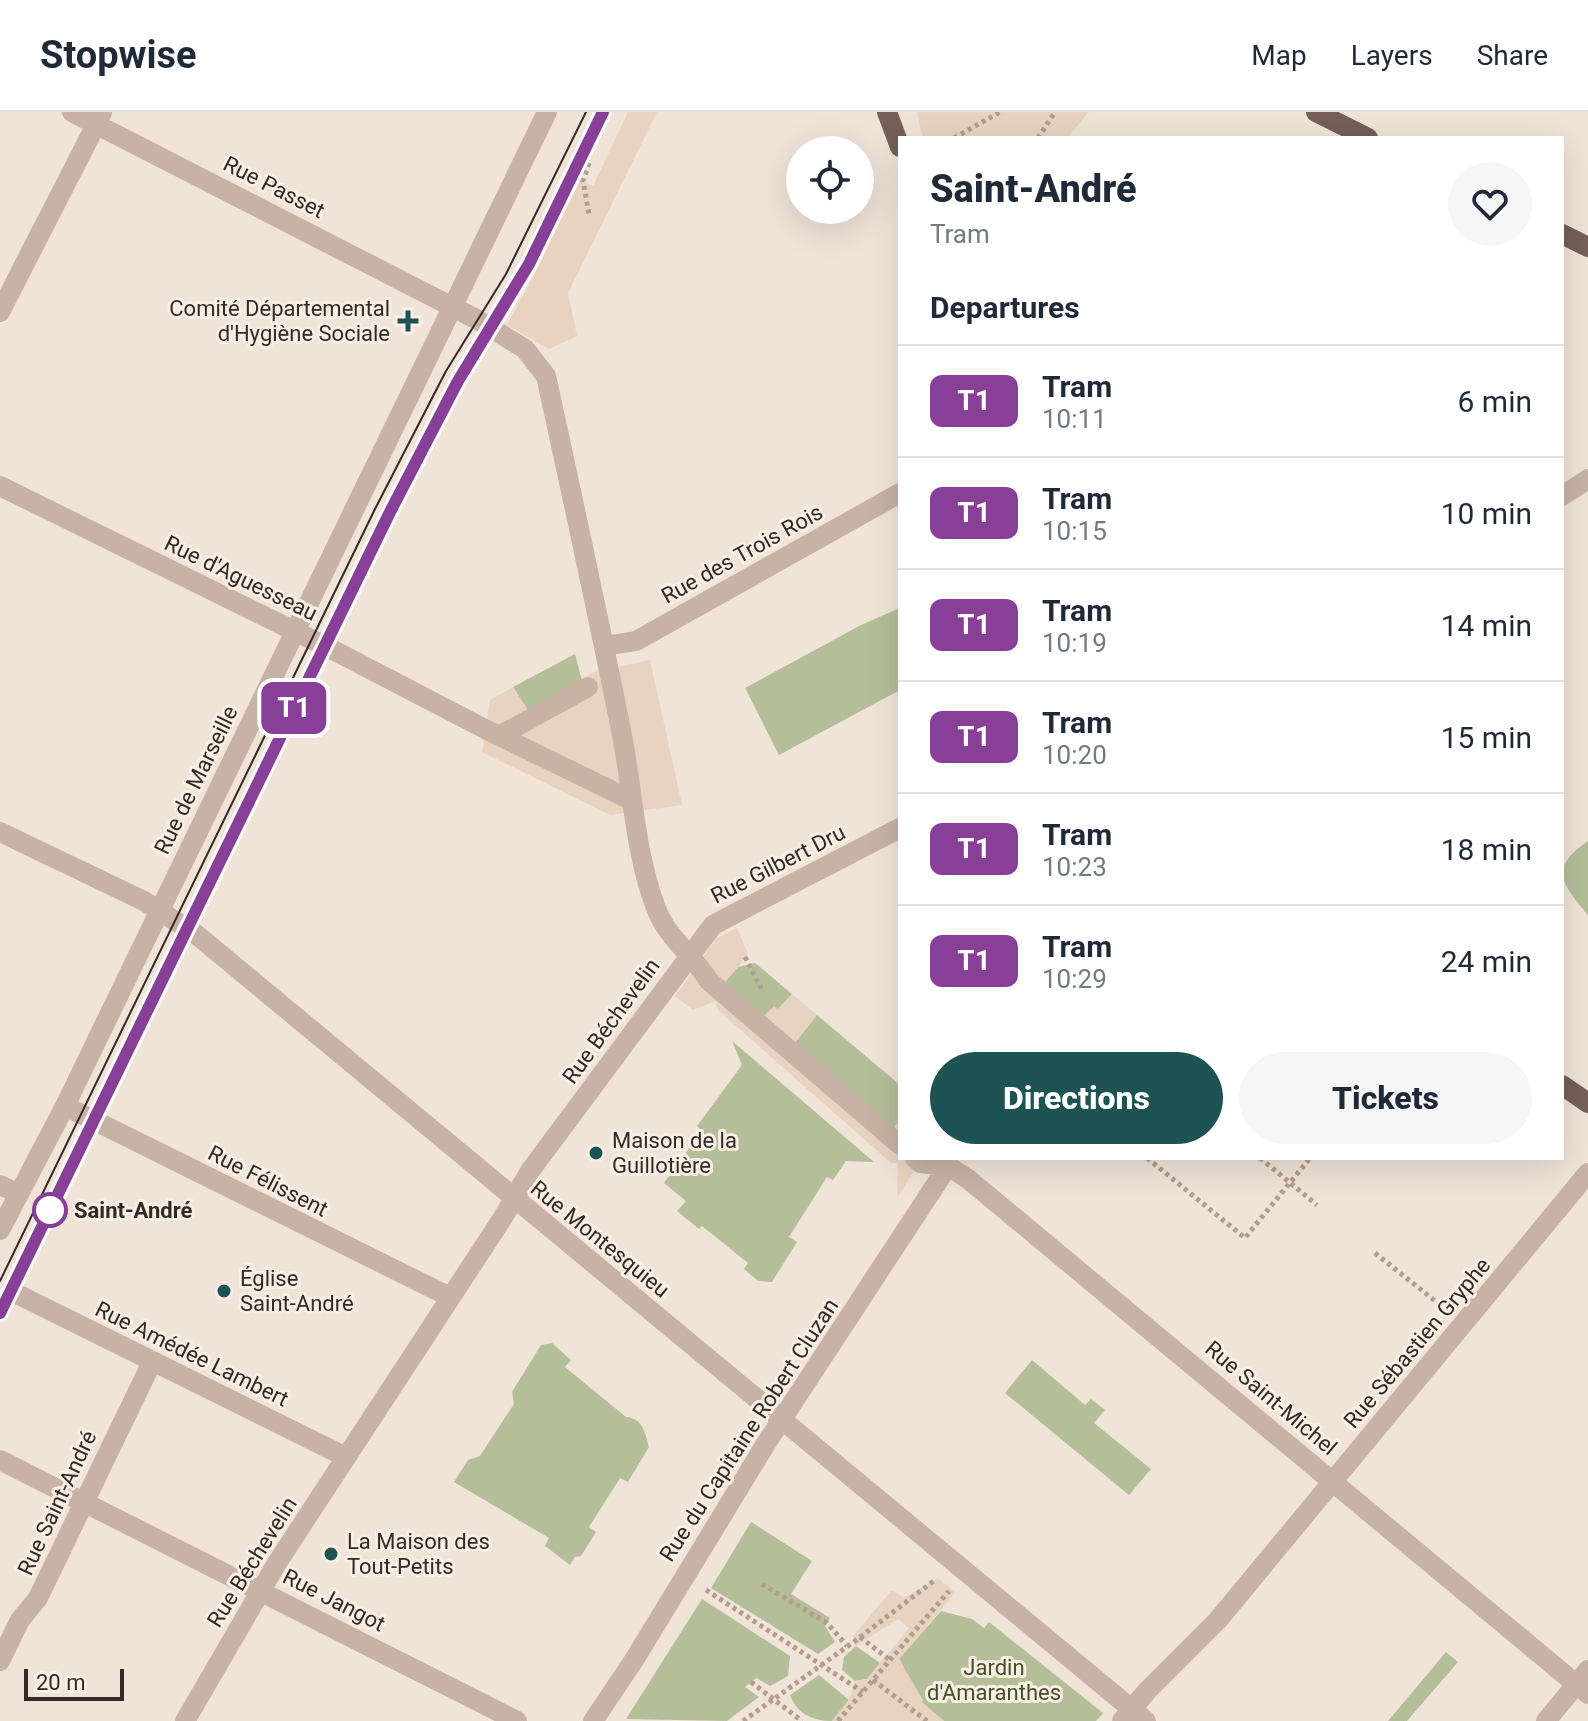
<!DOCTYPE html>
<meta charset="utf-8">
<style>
body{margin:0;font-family:Roboto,sans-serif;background:#f6f6f7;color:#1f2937;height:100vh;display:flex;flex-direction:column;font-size:30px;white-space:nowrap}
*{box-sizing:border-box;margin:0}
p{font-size:26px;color:#747a83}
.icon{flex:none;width:44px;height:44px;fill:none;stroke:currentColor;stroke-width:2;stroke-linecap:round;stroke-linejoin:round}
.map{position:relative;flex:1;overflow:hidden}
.drawer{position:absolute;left:898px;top:24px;width:666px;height:1024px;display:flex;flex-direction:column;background:#fff;border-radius:0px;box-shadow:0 8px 32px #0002}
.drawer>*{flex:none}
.badge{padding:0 16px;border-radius:12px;font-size:28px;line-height:52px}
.controls{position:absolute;left:786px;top:24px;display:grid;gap:16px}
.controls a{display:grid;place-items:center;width:88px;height:88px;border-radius:50%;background:#fff;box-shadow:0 8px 32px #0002;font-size:40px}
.scale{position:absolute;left:24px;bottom:20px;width:100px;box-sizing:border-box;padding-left:8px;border:4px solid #332926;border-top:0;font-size:22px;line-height:28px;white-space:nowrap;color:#332926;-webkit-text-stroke:6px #f8eee4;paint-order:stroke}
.map>.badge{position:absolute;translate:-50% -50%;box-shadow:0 0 0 4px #fff}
h2{padding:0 32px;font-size:30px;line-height:72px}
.round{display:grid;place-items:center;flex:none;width:84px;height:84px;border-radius:42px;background:#f6f6f7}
.summary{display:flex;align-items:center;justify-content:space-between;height:136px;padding:0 32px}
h1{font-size:38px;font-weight:800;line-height:60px}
.cta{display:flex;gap:16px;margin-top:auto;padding:16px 32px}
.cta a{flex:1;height:92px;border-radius:48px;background:#1e5353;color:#fff;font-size:32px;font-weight:800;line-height:92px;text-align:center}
.cta a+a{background:#f6f6f7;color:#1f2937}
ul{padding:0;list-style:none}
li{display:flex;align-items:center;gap:24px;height:112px;padding:0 32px;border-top:2px solid #e0e1e3}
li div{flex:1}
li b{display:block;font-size:30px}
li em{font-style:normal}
li .badge{min-width:88px;font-weight:700;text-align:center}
header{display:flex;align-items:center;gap:48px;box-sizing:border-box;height:112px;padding:0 40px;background:#fff;border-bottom:2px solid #e0e1e3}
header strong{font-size:38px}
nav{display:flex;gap:44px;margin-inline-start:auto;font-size:28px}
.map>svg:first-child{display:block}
.green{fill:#b4be99}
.plaza{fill:#e7d3c0}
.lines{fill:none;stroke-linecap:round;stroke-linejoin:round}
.path{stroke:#b39c90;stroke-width:5;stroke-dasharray:4 4;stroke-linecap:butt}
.minor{stroke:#c7b2a5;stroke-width:20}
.major{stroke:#755f58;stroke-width:20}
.tram{stroke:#332926;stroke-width:2}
.line-casing{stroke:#fff;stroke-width:18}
.line{stroke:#873f98;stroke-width:12}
.poi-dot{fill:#1e5353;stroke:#f8eee4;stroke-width:3}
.stop-dot{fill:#fff;stroke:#873f98;stroke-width:4}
.labels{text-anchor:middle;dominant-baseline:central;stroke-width:6;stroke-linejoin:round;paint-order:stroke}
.street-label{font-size:22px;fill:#332926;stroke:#f8eee4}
.poi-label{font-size:22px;fill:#332926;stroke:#f8eee4;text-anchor:start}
.stop-label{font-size:22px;font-weight:bold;fill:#332926;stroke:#f8eee4;text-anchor:start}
.park-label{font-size:22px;fill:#45502b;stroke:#f8eee4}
</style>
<header>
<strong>Stopwise</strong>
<nav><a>Map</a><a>Layers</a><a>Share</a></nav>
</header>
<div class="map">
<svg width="1588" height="1609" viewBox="0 0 1588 1609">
<rect width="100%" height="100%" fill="#f0e3d8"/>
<!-- green -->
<path class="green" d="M900 496V578L779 643 745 576 861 513Z
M575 542 582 569 527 598 513 575Z
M1588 729V803C1562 772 1548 756 1588 729Z
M755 851 792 882 778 897 762 907 722 873 738 855Z
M817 903 900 973V1009L891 1018 793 933Z
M732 929 874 1050 846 1049 833 1068 827 1065 789 1125 797 1130 772 1170 758 1169 744 1157 748 1151 702 1114 699 1117 677 1099 686 1089 664 1071 702 1019 697 1014 742 953Z
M552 1231 571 1248 565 1255 626 1305C643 1306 645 1321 649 1335L628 1370 620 1366 589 1415 596 1420 581 1444 575 1445 570 1453 545 1434 549 1426 454 1370 468 1348 480 1344 514 1292 512 1280 541 1233Z
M1032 1248 1085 1293 1091 1287 1105 1298 1094 1311 1151 1357 1129 1383 1005 1281Z
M751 1410 812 1449 791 1482 830 1506 825 1514 835 1530 818 1542 711 1476Z
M702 1487 790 1544 788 1564 770 1574 756 1566 745 1575 759 1585 727 1609 626 1607Z
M941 1499 972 1507 984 1516 989 1510 1103 1601 1096 1609H944L921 1590 899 1547Z
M856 1534 880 1551 867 1567 855 1569 842 1558 844 1545Z
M1446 1540 1458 1550 1407 1609H1388Z
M819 1563 849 1588 832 1609C813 1609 797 1602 790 1583Z"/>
<!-- plaza -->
<path class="plaza" d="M628 0H657L568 181 577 224 549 237 507 213 531 169 580 68 593 74Z
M919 0H1089L1067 26H923L917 1Z
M650 548 682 693 610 703 482 640 490 588 513 575 528 598 582 569 591 561Z
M737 816 748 842 723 873 762 906 774 894 778 897 792 882 817 903 793 932 892 1017 900 1009V1046H922L897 1086 898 1051H891L719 899 715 889 693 898 675 884 717 826Z
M938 1466 955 1481 899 1547 923 1588 922 1590 944 1609H832L849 1588 855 1569 867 1567 909 1516 898 1507 856 1534 853 1524 892 1478 904 1486Z"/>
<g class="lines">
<!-- path -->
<path class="path" d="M954 26 1000 0
M1038 26 1055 0
M589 51 583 69 589 102
M745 845 762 878
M1147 1046 1245 1126 1310 1046
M1260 1046 1317 1093
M1375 1141 1444 1196
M762 1472 827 1511 847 1534
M706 1478 863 1580
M860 1525 890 1548
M873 1568 927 1609
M751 1570 802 1609
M743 1609 855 1529 935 1468
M838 1609 949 1479"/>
<!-- minor -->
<path class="minor" d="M72 0 478 208 525 237 546 264C572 383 598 503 622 623 633 680 635 741 656 796 667 826 693 843 709 869L900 1033
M0 200 102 1
M0 374 335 539 485 617 631 688
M1562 384 1588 367
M605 534 636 529 900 381
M499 624 588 575
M0 720 144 789 197 823 1146 1609
M65 994 450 1185
M915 1046 920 1051 948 1054 968 1067 1588 1582
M0 1073 19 1082
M0 1118 65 994 547 0
M17 1182 346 1345
M0 1348 517 1609
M0 1549 20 1508 38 1486 152 1250
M185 1609 277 1451 502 1107 530 1059 713 813 900 716
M593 1609 634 1548 767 1330 948 1054
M1122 1609 1147 1579 1218 1508 1588 1061
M1546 1609 1588 1558"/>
<!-- major -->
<path class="major" d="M887 0 900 35
M1316 0 1368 26
M1562 122 1588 135
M1562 973 1588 991"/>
<!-- tram -->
<path class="tram" d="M0 1169 375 397 446 259 506 162 586 0
M0 1201 390 400 458 269 529 152 603 0"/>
</g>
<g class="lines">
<!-- line casing -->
<g class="line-casing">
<path id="line" d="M0 1201 390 400 458 269 529 152 603 0"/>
</g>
<!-- line -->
<use href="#line" class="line"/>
</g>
<!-- markers -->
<g class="poi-dot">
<path d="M404 197h8v8h8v8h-8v8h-8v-8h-8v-8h8z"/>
<circle cx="596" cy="1041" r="8"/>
<circle cx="224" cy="1179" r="8"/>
<circle cx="331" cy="1442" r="8"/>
</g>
<circle class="stop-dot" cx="50" cy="1098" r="16"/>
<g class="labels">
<!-- street labels -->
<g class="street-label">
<text transform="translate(274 75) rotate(27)">Rue Passet</text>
<text transform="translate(742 442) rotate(-29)">Rue des Trois Rois</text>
<text transform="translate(241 466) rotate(26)">Rue d'Aguesseau</text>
<text transform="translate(196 668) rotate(-64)">Rue de Marseille</text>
<text transform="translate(778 752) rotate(-27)">Rue Gilbert Dru</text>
<text transform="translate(611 909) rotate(-54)">Rue Béchevelin</text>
<text transform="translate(268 1069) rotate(27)">Rue Félissent</text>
<text transform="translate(600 1127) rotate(39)">Rue Montesquieu</text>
<text transform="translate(1417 1231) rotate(-50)">Rue Sébastien Gryphe</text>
<text transform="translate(192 1242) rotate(26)">Rue Amédée Lambert</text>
<text transform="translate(1271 1286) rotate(40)">Rue Saint-Michel</text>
<text transform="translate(749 1318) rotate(-57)">Rue du Capitaine Robert Cluzan</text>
<text transform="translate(57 1391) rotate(-65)">Rue Saint-André</text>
<text transform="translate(252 1450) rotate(-58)">Rue Béchevelin</text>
<text transform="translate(334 1488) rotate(27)">Rue Jangot</text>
</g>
<!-- poi labels -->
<g class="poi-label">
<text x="390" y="196" text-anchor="end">Comité Départemental<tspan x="390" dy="25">d'Hygiène Sociale</tspan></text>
<text x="612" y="1028">Maison de la<tspan x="612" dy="25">Guillotière</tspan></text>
<text x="240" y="1166">Église<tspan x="240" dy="25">Saint-André</tspan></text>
<text x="347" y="1429">La Maison des<tspan x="347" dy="25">Tout-Petits</tspan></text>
</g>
<!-- stop labels -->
<g class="stop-label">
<text x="74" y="1098">Saint-André</text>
</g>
<!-- park labels -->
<g class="park-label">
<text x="994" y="1555">Jardin<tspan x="994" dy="25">d'Amaranthes</tspan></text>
</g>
</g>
</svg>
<div class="controls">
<a><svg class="icon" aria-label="locate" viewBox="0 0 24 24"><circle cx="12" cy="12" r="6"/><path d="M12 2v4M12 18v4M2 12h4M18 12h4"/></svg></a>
</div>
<div class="scale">20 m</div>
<b class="badge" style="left:294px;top:596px;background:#873f98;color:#fff">T1</b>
<section class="drawer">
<div class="summary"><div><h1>Saint-André</h1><p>Tram</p></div><a class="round"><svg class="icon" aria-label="heart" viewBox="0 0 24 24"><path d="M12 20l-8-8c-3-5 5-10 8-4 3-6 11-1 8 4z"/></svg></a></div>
<h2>Departures</h2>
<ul>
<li><span class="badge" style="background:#873f98;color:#fff">T1</span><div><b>Tram</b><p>10:11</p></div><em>6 min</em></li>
<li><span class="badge" style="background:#873f98;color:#fff">T1</span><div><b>Tram</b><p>10:15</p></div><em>10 min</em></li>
<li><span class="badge" style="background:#873f98;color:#fff">T1</span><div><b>Tram</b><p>10:19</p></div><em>14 min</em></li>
<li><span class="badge" style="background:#873f98;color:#fff">T1</span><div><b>Tram</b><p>10:20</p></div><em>15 min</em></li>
<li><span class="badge" style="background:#873f98;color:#fff">T1</span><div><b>Tram</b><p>10:23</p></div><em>18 min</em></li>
<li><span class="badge" style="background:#873f98;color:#fff">T1</span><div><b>Tram</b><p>10:29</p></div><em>24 min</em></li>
</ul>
<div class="cta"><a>Directions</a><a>Tickets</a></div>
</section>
</div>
